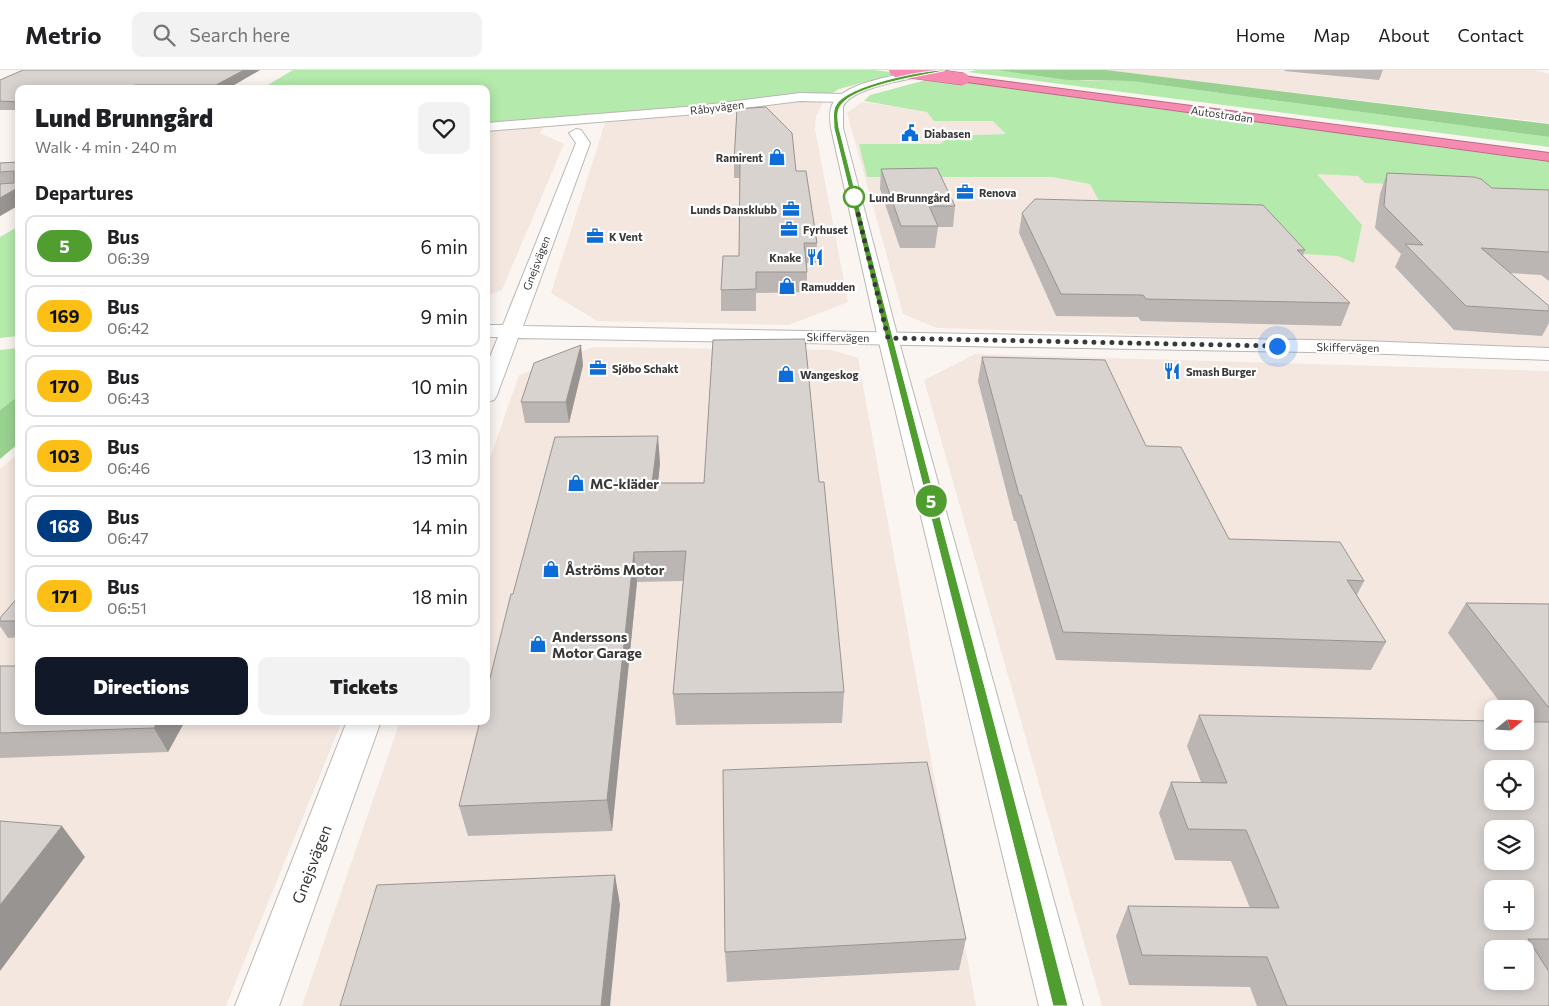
<!DOCTYPE html>
<meta charset="utf-8">
<style>
body{margin:0;font-family:Commissioner,sans-serif;background:#f2f2f2;color:#202124;height:100vh;display:flex;flex-direction:column;font-size:19px;white-space:nowrap}
*{box-sizing:border-box;margin:0}
p{font-size:16px;color:#757577}
.icon{flex:none;width:28px;height:28px;fill:none;stroke:currentColor;stroke-width:2;stroke-linecap:round;stroke-linejoin:round}
.map{position:relative;flex:1;overflow:hidden}
.drawer{position:absolute;left:15px;top:15px;width:475px;height:640px;display:flex;flex-direction:column;background:#fff;border-radius:10px;box-shadow:0 2px 12px #0003}
.drawer>*{flex:none}
.badge{padding:0 10px;border-radius:16px;font-size:18px;line-height:32px}
.needle{width:32px;rotate:72deg}
.controls{position:absolute;left:1484px;top:630px;display:grid;gap:10px}
.controls a{display:grid;place-items:center;width:50px;height:50px;border-radius:10px;background:#fff;box-shadow:0 2px 12px #0003;font-size:25px}
.you{position:absolute;width:25px;height:25px;margin:-12px;border:4px solid #fff;border-radius:50%;background:#1a73e8;box-shadow:0 0 0 8px #1a73e833}
.map>.badge{position:absolute;translate:-50% -50%;box-shadow:0 0 0 2px #fff}
h2{padding:0 20px;font-size:19px;line-height:45px}
.round{display:grid;place-items:center;flex:none;width:52px;height:52px;border-radius:10px;background:#f2f2f2}
.head{display:flex;align-items:center;justify-content:space-between;height:85px;padding:0 20px}
h1{font-size:24px;font-weight:800;line-height:38px}
.button{display:flex;gap:10px;margin-top:auto;padding:10px 20px}
.button a{flex:1;height:58px;border-radius:10px;background:#111827;color:#fff;font-size:20px;font-weight:800;line-height:58px;text-align:center}
.button a+a{background:#f2f2f2;color:#202124}
ul{padding:0;list-style:none}
li{display:flex;align-items:center;gap:15px;height:62px;margin:0 10px 8px;padding:0 10px;border:2px solid #e0e0e0;border-radius:10px}
li div{flex:1}
li b{display:block;font-size:19px}
li em{font-style:normal}
li .badge{min-width:55px;font-weight:700;text-align:center}
header{display:flex;align-items:center;gap:30px;box-sizing:border-box;height:70px;padding:0 25px;background:#fff;border-bottom:1px solid #e0e0e0}
header strong{font-size:24px}
nav{display:flex;gap:28px;margin-inline-start:auto;font-size:18px}
.search{width:350px;height:45px;background:#f2f2f2;display:flex;align-items:center;gap:12px;box-sizing:border-box;padding:0 18px;border-radius:10px;color:#757577;font-size:19px}
.map>svg:first-child{display:block}
.built{fill:#f4e7e0;fill-rule:evenodd}
.green{fill:#b4eaab}
.forest{fill:#99d290}
.lines{fill:none;stroke-linecap:round;stroke-linejoin:round}
.minor-casing{stroke:#bcb6b3;stroke-width:2}
.tertiary-casing{stroke:#bcb6b3;stroke-width:2}
.motorway-casing{stroke:#b56e86;stroke-width:2}
.minor{fill:#fff;fill-rule:evenodd}
.tertiary{fill:#fff;fill-rule:evenodd}
.motorway{fill:#f78ab1;fill-rule:evenodd}
.motorway-bridge-casing{stroke:#b56e86;stroke-width:13;stroke-linecap:butt}
.motorway-bridge{stroke:#f78ab1;stroke-width:12}
.wall{fill:#bbb5b3}
.shaded-wall{fill:#989492}
.building{fill:#d9d3d0;stroke:#989492;fill-rule:evenodd}
.line{fill:#509e2f;stroke:#fff}
.walk{stroke:#3b3937;stroke-width:5;stroke-dasharray:0 9}
.stop-dot{fill:#fff;stroke:#509e2f;stroke-width:2.5}
.labels{text-anchor:middle;dominant-baseline:central;stroke-width:4.5;stroke-linejoin:round;paint-order:stroke}
.far-street-label{font-size:11px;fill:#3b3937;stroke:#fff}
.far-poi-label{font-size:11px;font-weight:bold;fill:#3b3937;stroke:#fff;text-anchor:start}
.far-stop-label{font-size:11px;font-weight:bold;fill:#3b3937;stroke:#fff;text-anchor:start}
.poi-label{font-size:14px;font-weight:bold;fill:#3b3937;stroke:#fff;text-anchor:start}
.near-street-label{font-size:16px;fill:#3b3937;stroke:#fff}
</style>
<header>
<strong>Metrio</strong>
<div class="search"><svg class="icon" aria-label="search" viewBox="0 0 24 24"><circle cx="10" cy="10" r="6"/><path d="M15 15l6 6"/></svg>Search here</div>
<nav><a>Home</a><a>Map</a><a>About</a><a>Contact</a></nav>
</header>
<div class="map">
<svg width="1549" height="936" viewBox="0 0 1549 936">
<rect width="100%" height="100%" fill="#fbf5f2"/>
<!-- built -->
<path class="built" d="M1105 0H1535L1549 4V53Z
M792 29 824 31 816 46 815 59 848 232 789 255 597 251 551 223 606 50Z
M862 32 1269 84 1549 126V277L937 258 903 244 847 43Z
M544 55 540 63 564 74 502 220 486 226V60Z
M593 277 832 280 858 288 976 936H302L400 651H486V400L519 305Z
M975 284 1549 301V936H1102L924 310ZM1492 639H1525V671H1492ZM1492 699H1525V731H1492ZM1492 759H1525V791H1492ZM1492 819H1525V851H1492ZM1492 879H1525V911H1492Z
M19 383V651H342L226 936H0V399Z"/>
<!-- green -->
<path class="green" d="M293 0H874L899 3 839 19 829 25 486 55V19H261Z
M976 0H997L1087 11H1130L1549 67V77L968 2Z
M938 9 1549 92V133L1421 115 1365 113 1358 106 1317 104 1362 155 1354 193 1338 186 1304 184 1257 143 1104 140 1090 114 1053 107H867L859 74H940L951 66 1006 64 993 51H934L927 42 864 31 870 25 926 10Z
M19 156V266L0 268V167Z
M19 278V325L0 340V280Z"/>
<!-- forest -->
<path class="forest" d="M997 0H1106L1549 54V67L1130 11 1068 10Z
M19 325V373L0 389V340Z"/>
<g class="lines">
<!-- minor casing -->
<g class="minor-casing">
<path id="minor" d="M800 23 843 24 849 28 843 32 800 31 697 44 486 61V53L697 36Z
M576 59 581 60 590 73 523 256 1362 271 1549 278V290L1362 283 518 268 497 325 494 330 486 332V297L498 267H486V255H503L576 73 569 63Z
M347 651H381L279 936H235Z"/>
</g>
<!-- tertiary casing -->
<g class="tertiary-casing">
<path id="tertiary" d="M925 0H948L943 3C921 7 851 16 843 37V58L898 268 1083 936H1039L878 268 831 58C830 50 829 42 832 35 842 12 902 4 925 0Z"/>
</g>
<!-- motorway casing -->
<g class="motorway-casing">
<path id="motorway" d="M963 6 1549 83V91L959 11 957 9Z"/>
</g>
<!-- minor -->
<use href="#minor" class="minor"/>
<!-- tertiary -->
<use href="#tertiary" class="tertiary"/>
<!-- motorway -->
<use href="#motorway" class="motorway"/>
<!-- motorway-bridge casing -->
<g class="motorway-bridge-casing">
<path id="motorway-bridge" d="M895 0 963 9"/>
</g>
<!-- motorway-bridge -->
<use href="#motorway-bridge" class="motorway-bridge"/>
</g>
<!-- wall -->
<path class="wall" d="M260 0 227 19H19V40H0V10Z
M1285 0H1383L1379 10 1284 1Z
M737 39 796 101 817 173 816 193H807V222L756 223V241H721V220L739 186 740 108H734V91Z
M19 92V135L0 146V93Z
M881 99 955 136 953 157H938L935 178H900L880 119Z
M1387 103 1492 118 1549 120V211L1541 205 1510 203 1549 236V253L1542 266 1454 260 1395 197 1401 184 1375 158 1380 124Z
M1022 143 1305 180 1303 186 1350 233 1341 256 1141 251 1138 247 1056 246 1019 163Z
M982 287 1146 376 1229 469 1364 511 1357 525 1386 572 1371 600 1056 590 1016 451H1014L978 311Z
M583 295 569 353H525L521 332Z
M660 393 658 413 819 412 844 622 842 653 676 655 673 624 683 511 637 512 612 761 468 766 459 736 513 524Z
M19 526V567L8 568 0 556V548Z
M1466 533 1549 534V900H1548L1549 936H1257L1250 917 1129 915 1116 866 1128 836 1250 838 1231 791 1175 790 1159 743 1171 712H1201L1187 676 1199 645 1525 671V639H1505L1448 563Z
M0 596 19 651H185L168 682 0 688Z
M966 869 959 900 727 912 725 882Z"/>
<!-- shaded-wall -->
<path class="shaded-wall" d="M244 0H260L227 19H217L216 15Z
M135 15 136 19H127Z
M487 53 490 67 486 72V55Z
M19 117V135L0 146V128Z
M486 182 488 193 486 197Z
M581 275 583 295 569 353 566 332Z
M658 366 660 393 655 442 652 413Z
M634 482 637 512 612 761 607 730Z
M158 651H185L168 682 154 658Z
M62 756 85 787 0 901V835Z
M615 805 620 835 610 936H601Z"/>
<!-- building -->
<path class="building" d="M23 0H244L216 15H135L127 19H19V32L0 31V10Z
M766 37 792 63 796 101H806L817 173H804L807 202H756V219L721 220 723 186H739L740 91H734L737 39Z
M19 92V117L0 128V114L14 113V101L0 102V93Z
M937 98 955 136H929L938 156H901L881 99Z
M1387 103 1474 107 1481 109 1492 118 1549 120V182L1481 178 1549 236V241L1466 236 1405 174 1423 175 1384 136Z
M1035 129 1263 135 1305 180H1297L1350 233 1146 229 1143 225 1061 224 1022 143Z
M805 269 819 412H824L844 622 673 624 686 481 634 482 607 730 459 736 480 651H486V624L511 524H513L555 367 658 366 652 413H704L713 270Z
M581 275 566 332H521L534 293Z
M982 287 1105 290 1146 376 1181 377 1229 469 1340 472 1364 511 1347 510 1386 572 1063 562 1021 425H1019Z
M19 526V551H0V548Z
M1466 533 1549 534V638Z
M0 596H19V651H158L154 658 0 663Z
M1199 645 1492 651V671H1525V652H1549V869H1528L1549 902V936H1287L1267 887 1142 885 1128 836 1279 838 1246 760 1188 759 1171 712 1227 713ZM1492 699H1525V731H1492ZM1492 759H1525V791H1492ZM1492 819H1525V851H1492ZM1492 879H1525V911H1492Z
M927 692 966 869 725 882 723 700Z
M0 751 62 756 0 835Z
M615 805 601 936H340L377 815Z"/>
<!-- line -->
<path class="line" d="M943 1C920 6 854 16 841 35 836 41 838 51 839 58 913 351 993 643 1068 936H1053C982 643 905 351 834 58 834 51 832 41 836 35 847 15 923 0 945 0Z"/>
<g class="lines">
<!-- walk -->
<path class="walk" d="M854 127 888 268 1277 276"/>
</g>
<!-- icons -->
<defs>
<g id="civic-bare" transform="scale(1.35)"><path d="M-.6-6.5H3V-4.5H.6V-3L4-1V1h2V6H-6V1h2V-1L-.6-3ZM-1.2 2.5V6h2.4V2.5Z" fill="#0d6dd6" stroke="#fff" stroke-width="2.5" paint-order="stroke"/></g>
<g id="shop-bare" transform="scale(1.35)"><path d="M-5-2.5h2.3a2.7 3.5 0 0 1 5.4 0H5L5.5 6h-11ZM-1.5-2.5h3a1.5 2.3 0 0 0-3 0Z" fill="#0d6dd6" stroke="#fff" stroke-width="2.5" paint-order="stroke"/></g>
<g id="office-bare" transform="scale(1.35)"><path d="M-6-3h4V-5.5h4V-3h4V5H-6ZM-1-4.5V-3h2v-1.5ZM-6 0V1H6V0Z" fill="#0d6dd6" stroke="#fff" stroke-width="2.5" paint-order="stroke"/></g>
<g id="restaurant-bare" transform="scale(1.35)"><path d="M-5-6h1v4h1v-4h1v4h1v-4h1v5L-1.5 .5V6h-2V.5L-5-1ZM5-6V6H3V1.5H1.5Q1.5-4 5-6Z" fill="#0d6dd6" stroke="#fff" stroke-width="2.5" paint-order="stroke"/></g>
</defs>
<g fill-rule="evenodd">
<use href="#civic-bare" x="910" y="63"/>
<use href="#shop-bare" x="777" y="87"/>
<use href="#office-bare" x="965" y="122"/>
<use href="#office-bare" x="791" y="139"/>
<use href="#office-bare" x="789" y="159"/>
<use href="#office-bare" x="595" y="166"/>
<use href="#restaurant-bare" x="815" y="187"/>
<use href="#shop-bare" x="787" y="216"/>
<use href="#office-bare" x="598" y="298"/>
<use href="#restaurant-bare" x="1172" y="301"/>
<use href="#shop-bare" x="786" y="304"/>
<use href="#shop-bare" x="576" y="413"/>
<use href="#shop-bare" x="551" y="499"/>
<use href="#shop-bare" x="538" y="574"/>
</g>
<!-- markers -->
<circle class="stop-dot" cx="854" cy="127" r="10"/>
<g class="labels">
<!-- far-street labels -->
<g class="far-street-label">
<text transform="translate(717 37) rotate(-7)">Råbyvägen</text>
<text transform="translate(1222 44) rotate(8)">Autostradan</text>
<text transform="translate(536 193) rotate(-69)">Gnejsvägen</text>
<text transform="translate(838 267) rotate(1)">Skiffervägen</text>
<text transform="translate(1348 277) rotate(1)">Skiffervägen</text>
</g>
<!-- far-poi labels -->
<g class="far-poi-label">
<text x="924" y="63">Diabasen</text>
<text x="763" y="87" text-anchor="end">Ramirent</text>
<text x="979" y="122">Renova</text>
<text x="777" y="139" text-anchor="end">Lunds Dansklubb</text>
<text x="803" y="159">Fyrhuset</text>
<text x="609" y="166">K Vent</text>
<text x="801" y="187" text-anchor="end">Knake</text>
<text x="801" y="216">Ramudden</text>
<text x="612" y="298">Sjöbo Schakt</text>
<text x="1186" y="301">Smash Burger</text>
<text x="800" y="304">Wangeskog</text>
</g>
<!-- far-stop labels -->
<g class="far-stop-label">
<text x="869" y="127">Lund Brunngård</text>
</g>
<!-- poi labels -->
<g class="poi-label">
<text x="590" y="413">MC-kläder</text>
<text x="565" y="499">Åströms Motor</text>
<text x="552" y="566">Anderssons<tspan x="552" dy="16">Motor Garage</tspan></text>
</g>
<!-- near-street labels -->
<g class="near-street-label">
<text transform="translate(311 794) rotate(-69)">Gnejsvägen</text>
</g>
</g>
</svg>
<div class="controls">
<a><svg class="needle" viewBox="-14 -14 28 28"><path d="M0-13l5 13h-10z" fill="#e53935"/><path d="M0 13l5-13h-10z" fill="#757577"/></svg></a>
<a><svg class="icon" aria-label="locate" viewBox="0 0 24 24"><circle cx="12" cy="12" r="6"/><path d="M12 2v4M12 18v4M2 12h4M18 12h4"/></svg></a>
<a><svg class="icon" aria-label="layers" viewBox="0 0 24 24"><path d="M12 4l9 5-9 5-9-5zM3 14l9 5 9-5"/></svg></a>
<a>+</a>
<a>−</a>
</div>
<div class="you" style="left:1277px;top:276px"></div>
<b class="badge" style="left:931px;top:431px;background:#509e2f;color:#fff">5</b>
<section class="drawer">
<div class="head"><div><h1>Lund Brunngård</h1><p>Walk · 4 min · 240 m</p></div><a class="round"><svg class="icon" aria-label="heart" viewBox="0 0 24 24"><path d="M12 20l-8-8c-3-5 5-10 8-4 3-6 11-1 8 4z"/></svg></a></div>
<h2>Departures</h2>
<ul>
<li><span class="badge" style="background:#509e2f;color:#fff">5</span><div><b>Bus</b><p>06:39</p></div><em>6 min</em></li>
<li><span class="badge" style="background:#fbbf15;color:#111">169</span><div><b>Bus</b><p>06:42</p></div><em>9 min</em></li>
<li><span class="badge" style="background:#fbbf15;color:#111">170</span><div><b>Bus</b><p>06:43</p></div><em>10 min</em></li>
<li><span class="badge" style="background:#fbbf15;color:#111">103</span><div><b>Bus</b><p>06:46</p></div><em>13 min</em></li>
<li><span class="badge" style="background:#003b80;color:#fff">168</span><div><b>Bus</b><p>06:47</p></div><em>14 min</em></li>
<li><span class="badge" style="background:#fbbf15;color:#111">171</span><div><b>Bus</b><p>06:51</p></div><em>18 min</em></li>
</ul>
<div class="button"><a>Directions</a><a>Tickets</a></div>
</section>
</div>
